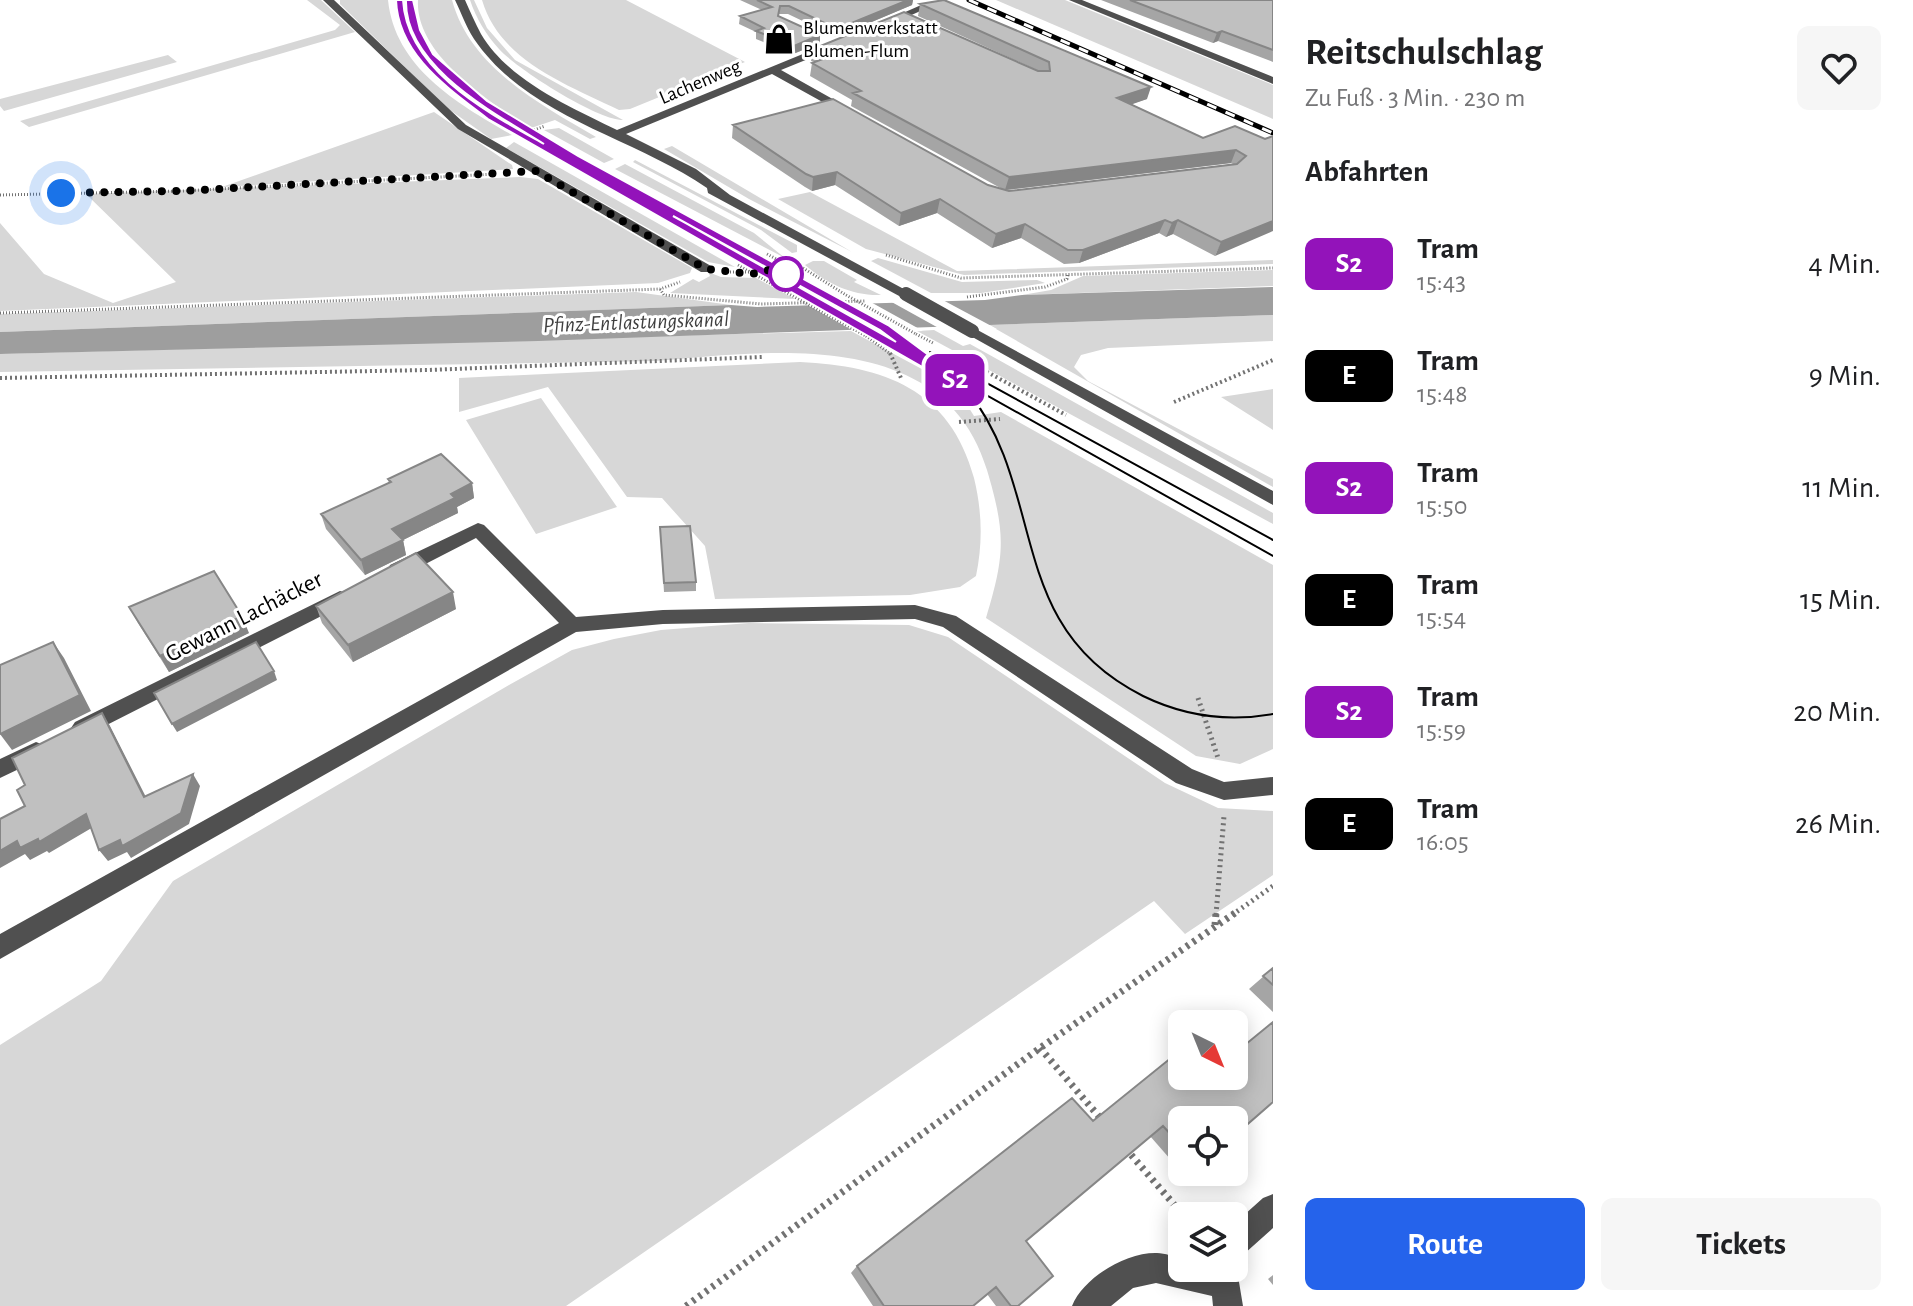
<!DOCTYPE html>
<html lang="de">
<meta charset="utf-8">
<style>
body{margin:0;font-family:"Alegreya Sans",sans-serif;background:#f6f6f6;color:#202124;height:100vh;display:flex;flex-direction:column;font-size:30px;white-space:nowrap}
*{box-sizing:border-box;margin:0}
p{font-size:26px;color:#757577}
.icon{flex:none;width:44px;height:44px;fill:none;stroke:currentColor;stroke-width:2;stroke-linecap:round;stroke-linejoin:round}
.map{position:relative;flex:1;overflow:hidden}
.drawer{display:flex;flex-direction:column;background:#fff;width:640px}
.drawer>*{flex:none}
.badge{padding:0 16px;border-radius:12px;font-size:28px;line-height:52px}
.needle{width:52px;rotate:137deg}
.tools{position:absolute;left:1168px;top:1010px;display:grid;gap:16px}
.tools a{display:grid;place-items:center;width:80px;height:80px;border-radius:12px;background:#fff;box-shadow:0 4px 20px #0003;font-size:40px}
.you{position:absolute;width:40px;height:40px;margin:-20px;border:6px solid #fff;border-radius:50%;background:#1a73e8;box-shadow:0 0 0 12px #1a73e833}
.map>.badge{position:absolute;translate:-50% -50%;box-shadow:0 0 0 4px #fff}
h2{padding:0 32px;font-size:30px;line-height:72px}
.round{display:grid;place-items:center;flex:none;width:84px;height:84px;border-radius:12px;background:#f6f6f6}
.summary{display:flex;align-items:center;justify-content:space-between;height:136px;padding:0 32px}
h1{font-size:38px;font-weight:700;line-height:60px}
.primary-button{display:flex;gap:16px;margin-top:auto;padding:16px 32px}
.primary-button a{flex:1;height:92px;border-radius:12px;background:#2563eb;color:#fff;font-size:32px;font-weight:700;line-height:92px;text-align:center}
.primary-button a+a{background:#f6f6f6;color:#202124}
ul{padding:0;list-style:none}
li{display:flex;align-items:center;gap:24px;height:112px;padding:0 32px}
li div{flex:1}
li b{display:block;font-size:30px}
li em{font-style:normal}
li .badge{min-width:88px;font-weight:700;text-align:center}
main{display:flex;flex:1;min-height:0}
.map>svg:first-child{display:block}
.green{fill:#d7d7d7}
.water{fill:#9e9e9e}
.pier{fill:#fff}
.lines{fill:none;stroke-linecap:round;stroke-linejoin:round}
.path-far3{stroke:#727272;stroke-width:3;stroke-dasharray:1 2;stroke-linecap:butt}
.path-far2{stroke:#727272;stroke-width:4;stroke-dasharray:2 3;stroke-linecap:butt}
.path-far1{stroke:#727272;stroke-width:5;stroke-dasharray:2 4;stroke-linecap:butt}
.path{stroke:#727272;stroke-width:7;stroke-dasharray:3 5;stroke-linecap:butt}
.minor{fill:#505050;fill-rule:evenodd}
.tram{stroke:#000;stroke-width:2}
.rail-casing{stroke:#000;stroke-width:5}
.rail{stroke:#fff;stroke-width:3;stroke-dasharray:10;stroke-linecap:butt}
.path-bridge{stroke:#727272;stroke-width:3;stroke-dasharray:1 2;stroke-linecap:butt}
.minor-bridge{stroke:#505050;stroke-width:14}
.wall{fill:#a5a5a5;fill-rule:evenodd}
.shaded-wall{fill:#868686}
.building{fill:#c0c0c0;stroke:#868686;stroke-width:2}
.line{fill:#9313ba;stroke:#fff;stroke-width:2;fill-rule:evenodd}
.walk{stroke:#000;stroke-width:8;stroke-dasharray:0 14.4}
.stop-dot{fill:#fff;stroke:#9313ba;stroke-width:4}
.labels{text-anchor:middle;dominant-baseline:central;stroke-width:6;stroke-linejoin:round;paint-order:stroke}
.far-poi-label{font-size:20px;fill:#000;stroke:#fff;text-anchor:start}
.far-street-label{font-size:20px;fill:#000;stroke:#fff}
.far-water-label{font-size:22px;font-style:italic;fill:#3f3f3f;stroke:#fff}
.street-label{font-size:24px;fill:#000;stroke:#fff}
</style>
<main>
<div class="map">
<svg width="1273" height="1306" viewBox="0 0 1273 1306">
<rect width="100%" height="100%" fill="#fff"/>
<!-- green -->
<path class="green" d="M307 0H321L355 32 29 127 20 121 335 30 340 25Z
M340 0H388C395 68 458 104 512 135L491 139 447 108 340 4Z
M418 0H452C470 67 539 104 596 137L590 139 555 120 531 128C491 103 415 55 418 0Z
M470 0H474L487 28 515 60 623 120C597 120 517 69 499 49 486 35 476 18 470 0Z
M482 0H626L745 62 630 109 619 110C566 84 500 61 482 0Z
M996 0H1065L1273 85V119Z
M168 55 177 62 4 111 0 106V99Z
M434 112 512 165 513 169 222 187Z
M559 128 614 159 604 163 544 130Z
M514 142 735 267 708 262 506 148Z
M672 146 852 252 749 199 664 149Z
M635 160 797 245V252L792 253 761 230 633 162Z
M625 164 754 233 785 258 615 169Z
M520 177 538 179 692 268 690 273 658 283 0 311V223L44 274 113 303 176 282 86 194Z
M810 192 957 271 1273 260V264L964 275 866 249 778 199Z
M878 258 962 282 1037 280 1045 283 981 293H931L871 261Z
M813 261H824L857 280 854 282 881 295C853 296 827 284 805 265Z
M1273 270V286L1022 295 1051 290 1083 276Z
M708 272 721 277 756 278 795 299 670 293 693 279 699 282 710 276Z
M636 292 731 305 0 332V314Z
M1273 315V341L1108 348 1081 355 1074 367 1088 381 1273 479V487L989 325Z
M934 330 963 346 970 344 1273 513V524L917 331Z
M851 331 946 382 959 392 974 416 1001 412 1273 565V749L1240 764 1196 756 986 618C1005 555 1006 534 987 470 944 327 772 351 655 361L0 372V354Z
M800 362C884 366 950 389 974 478 982 511 983 542 976 576L960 587 910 595 715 599 705 546 662 498 627 497 548 387 459 412V378Z
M1273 389V430L1221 397Z
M541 398 617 507 536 534 466 420Z
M749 623 909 625 948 637 1165 783 1218 808 1273 811V875L1185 934 1154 901 566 1306H0V1045L101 981 173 881 509 685 572 650 614 639 661 630Z"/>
<!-- water -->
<path class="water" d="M1273 287V315L538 341 0 354V332L731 305 757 307 985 300 1022 295Z"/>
<!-- pier -->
<path class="pier" d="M939 298 997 329 944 331 888 300Z
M867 300 923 331 859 334 802 302Z"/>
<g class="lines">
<!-- path-far3 -->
<path class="path-far3" d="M520 135 545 126
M0 195 182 191 495 174
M767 254 787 265
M886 255 961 278 1273 268
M738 265 798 299
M803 268 846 295
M730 272H763L794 262
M660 289 664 295 761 304 865 301
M967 297 1045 287 1067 279 1068 275
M0 313 660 289 680 282
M916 334 933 343
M866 336 892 355"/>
<!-- path-far2 -->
<path class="path-far2" d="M890 353 901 378
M956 355 1066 415
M0 378 428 370 762 357
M1174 402 1273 360
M959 422 1000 419"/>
<!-- path-far1 -->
<path class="path-far1" d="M1198 698 1218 758
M1216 915 1224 816
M1232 915 1273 886"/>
<!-- path -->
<path class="path" d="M1215 925 1216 913
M1040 1048 1102 1120
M1126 1149 1184 1216
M686 1306 1040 1048 1235 913"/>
<!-- minor -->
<path class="minor" d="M323 0H334L466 125 711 266V272H701L458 129Z
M455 0H465C470 11 475 23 481 34 509 81 570 107 617 130L832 42H840V46L781 70 854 111V115H846L772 74 626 134 696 169 730 195 913 294 901 297 708 193 707 188C632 136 528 118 474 39 466 27 461 12 455 0Z
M1069 0H1082L1273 77V84Z
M928 2 936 4 887 26 878 24Z
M972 327 1273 491V505L967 334 965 331Z
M478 523 484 525 576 617 663 610 915 605 956 616 1192 769 1224 782 1273 777V795L1224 800 1176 783 943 627 915 619 663 624 576 632 0 959V934L559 623 476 538 404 575 397 577 388 570 390 565Z
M340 591 347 593 350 598 347 603 89 734 82 737 75 734 71 728 75 722Z
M36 742 44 745 47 751 44 757 0 778V759Z
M1273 1194V1228L1244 1254 1235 1258 1243 1306H1213L1212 1296 1156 1283 1133 1288 1111 1306H1072C1083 1278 1126 1252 1157 1253 1165 1253 1174 1257 1182 1259V1268H1234V1224L1263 1198Z"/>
<!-- tram -->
<path class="tram" d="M400 0C409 56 447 86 491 117L1273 556
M930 352 1273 540
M967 390C1049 492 1003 626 1143 696 1184 716 1228 722 1273 714"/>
<!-- rail casing -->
<g class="rail-casing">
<path id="rail" d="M969 0 1273 133"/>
</g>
<!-- rail -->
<use href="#rail" class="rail"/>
<!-- path-bridge -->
<path class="path-bridge" d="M846 295 916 334
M798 299 866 336"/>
<!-- minor-bridge -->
<path class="minor-bridge" d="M906 294 972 331"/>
</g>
<!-- wall -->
<path class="wall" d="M740 0H913L912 5 836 37 788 14H779V16L820 43 793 54 756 39V32L739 24 740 16 762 10Z
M1101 0H1273V62L1218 41 1213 43Z
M920 4 1147 99 1131 104 1203 138 1265 139 1273 136 1215 256 1173 234 1166 237 1159 233 1079 263 1064 264 1021 238 992 248 937 213 899 226 835 185 812 191 805 187 732 138 733 125 1004 190 851 106 852 100 810 76 812 63 815 62 811 61 813 49 1039 71 918 16ZM1231 163 1233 164 1009 191 1006 190Z
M388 479 472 483 474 498 457 507 458 513 403 540 406 555 365 575 326 529 321 514 389 484Z
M660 527 696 582V591L664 592Z
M316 606 456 609 353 662 322 623Z
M129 607 249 633 169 672 138 623Z
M1273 968V1012L1249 989Z
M1182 1120V1172H1192L1185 1176 1150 1136 1026 1241 1018 1306H996L987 1294 973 1306H873L851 1273 857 1266 1093 1121Z
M1273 1275V1285L1268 1279Z"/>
<!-- shaded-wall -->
<path class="shaded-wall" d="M908 0H913L912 5 836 37 837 29Z
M1222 31 1218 41 1213 43 1217 33Z
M820 35V43L793 54 794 46Z
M1151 87 1147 99 1113 111 1117 98Z
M1236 150 1231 163 1005 190 1009 177Z
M837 172 835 185 812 191 813 177Z
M940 199 937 213 899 226 901 213Z
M1165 220 1159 233 1079 263 1083 250Z
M1178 220 1173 234 1166 237 1172 223Z
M1273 221V231L1215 256 1221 242Z
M1025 224 1021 238 992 248 996 234Z
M472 483 474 498 457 507 458 513 401 541 403 540 406 555 365 575 361 560 392 529 451 494Z
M453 592 456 609 353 662 348 645Z
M242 616 249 633 169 672 160 656Z
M53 642 64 658 91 711 12 750 0 734Z
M274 671 277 680 177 732 172 724Z
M102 713 110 726 152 809 144 797Z
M193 774 200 786 189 824 131 858 127 852 108 861 99 850 120 840Z
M86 814 95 826 49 853 47 851 30 860 25 854 0 868V851L17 841 38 839Z"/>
<!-- building -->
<path class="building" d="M757 0H908L837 29 789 6H780L778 16 820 35 794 46 756 31 764 28 740 16 772 7Z
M944 0 1151 87 1117 98 1203 138 1235 126 1265 139 1273 136V221L1221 242 1178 220 1172 223 1165 220 1083 250H1068L1025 224 996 234 940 199 901 213 837 172 813 177 806 174 733 125 833 99 988 185 1009 191 1237 164 1246 156 1236 150 1009 177 853 93 861 91 812 63 831 56 813 49 904 12 1038 71H1050L1049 62 920 4Z
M1130 0H1273V50L1222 31 1217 33Z
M441 454 472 483 451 494 455 498 392 529 403 540 361 560 321 514 391 482 388 479Z
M690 526 696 582 664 583 660 527Z
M416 553 453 592 348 645 316 606Z
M214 571 242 616 160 656 129 607Z
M53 642 80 695 0 734V665Z
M256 642 274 671 172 724 154 693Z
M102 713 144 797 193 774 181 813 122 846 120 840 99 850 86 814 39 842 38 839 20 848 17 841 0 851V819L25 806 17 790 25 785 12 758Z
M1273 968V985L1263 976Z
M1273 1022V1102L1234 1136V1120H1182V1147L1163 1126 1026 1241 1053 1276 1018 1306H1011L996 1287 973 1306H884L857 1266 1072 1098 1093 1121 1182 1049V1076H1234V1043L1240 1049Z"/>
<!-- line -->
<path class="line" d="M396 0H403C407 71 489 113 544 144 494 113 404 66 406 0H413L420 30 433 54 487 101 578 156 888 325 965 382 954 385 488 119C448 88 398 55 396 0ZM673 216 880 330 896 342Z"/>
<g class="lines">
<!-- walk -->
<path class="walk" d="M61 193 182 191 536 171 706 269 752 274 785 266 786 274"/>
</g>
<!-- icons -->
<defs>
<g id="shop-bare" transform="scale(2.4)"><path d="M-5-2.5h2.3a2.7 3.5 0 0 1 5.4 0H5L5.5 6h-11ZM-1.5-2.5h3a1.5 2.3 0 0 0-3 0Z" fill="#000" stroke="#fff" stroke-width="2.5" paint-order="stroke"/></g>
</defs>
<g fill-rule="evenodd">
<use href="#shop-bare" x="779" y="39"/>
</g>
<!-- markers -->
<circle class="stop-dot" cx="786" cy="274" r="16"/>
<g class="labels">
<!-- far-poi labels -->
<g class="far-poi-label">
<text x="803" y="28">Blumenwerkstatt<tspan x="803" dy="23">Blumen-Flum</tspan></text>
</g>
<!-- far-street labels -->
<g class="far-street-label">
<text transform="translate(700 82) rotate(-23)">Lachenweg</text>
</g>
<!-- far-water labels -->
<g class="far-water-label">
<text transform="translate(636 322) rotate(-2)">Pfinz-Entlastungskanal</text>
</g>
<!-- street labels -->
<g class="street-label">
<text transform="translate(244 617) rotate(-27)">Gewann Lachäcker</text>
</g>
</g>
</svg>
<div class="tools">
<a><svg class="needle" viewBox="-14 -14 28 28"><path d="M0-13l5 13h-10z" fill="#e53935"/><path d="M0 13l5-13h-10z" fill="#757577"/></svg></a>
<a><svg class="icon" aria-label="locate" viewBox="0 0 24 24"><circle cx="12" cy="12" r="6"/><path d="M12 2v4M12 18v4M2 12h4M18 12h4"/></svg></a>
<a><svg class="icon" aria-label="layers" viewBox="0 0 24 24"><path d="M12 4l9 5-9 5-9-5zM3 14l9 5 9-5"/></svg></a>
</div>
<div class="you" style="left:61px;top:193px"></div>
<b class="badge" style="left:955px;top:380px;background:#9313ba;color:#fff">S2</b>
</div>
<section class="drawer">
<div class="summary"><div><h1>Reitschulschlag</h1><p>Zu Fuß · 3 Min. · 230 m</p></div><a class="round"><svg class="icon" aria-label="heart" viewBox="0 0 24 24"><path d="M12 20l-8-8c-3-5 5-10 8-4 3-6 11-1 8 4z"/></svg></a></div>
<h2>Abfahrten</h2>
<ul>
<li><span class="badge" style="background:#9313ba;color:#fff">S2</span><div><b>Tram</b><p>15:43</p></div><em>4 Min.</em></li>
<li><span class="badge" style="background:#000;color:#fff">E</span><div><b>Tram</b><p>15:48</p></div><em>9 Min.</em></li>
<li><span class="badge" style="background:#9313ba;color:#fff">S2</span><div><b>Tram</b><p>15:50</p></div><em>11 Min.</em></li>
<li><span class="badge" style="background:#000;color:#fff">E</span><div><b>Tram</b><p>15:54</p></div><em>15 Min.</em></li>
<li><span class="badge" style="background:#9313ba;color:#fff">S2</span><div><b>Tram</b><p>15:59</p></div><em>20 Min.</em></li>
<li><span class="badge" style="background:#000;color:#fff">E</span><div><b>Tram</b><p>16:05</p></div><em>26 Min.</em></li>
</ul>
<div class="primary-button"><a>Route</a><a>Tickets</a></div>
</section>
</main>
